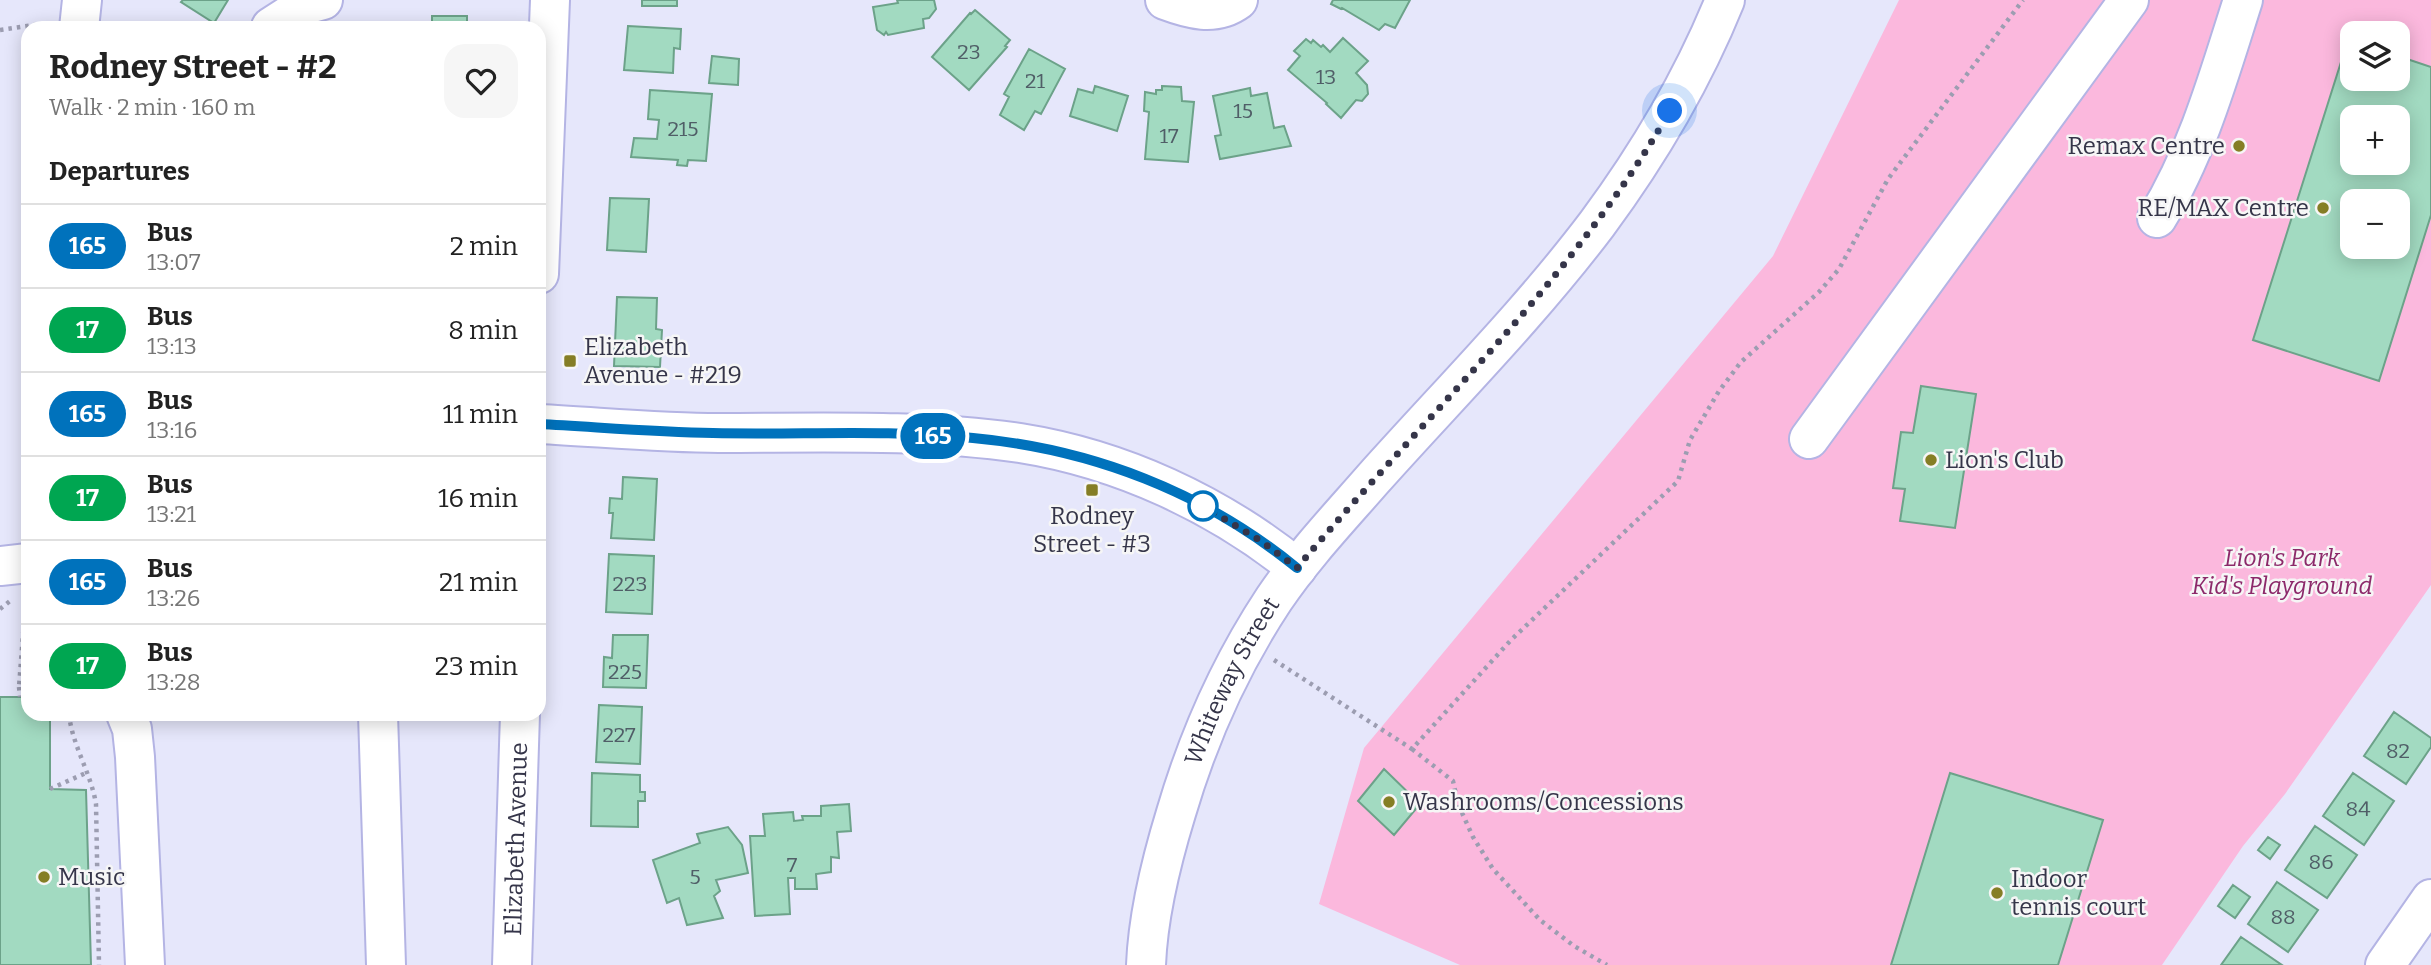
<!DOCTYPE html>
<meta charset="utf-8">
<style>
body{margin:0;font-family:Bitter,serif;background:#f6f6f6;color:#222;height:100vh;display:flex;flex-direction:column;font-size:26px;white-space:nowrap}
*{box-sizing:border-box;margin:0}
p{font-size:23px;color:#767676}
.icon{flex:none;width:38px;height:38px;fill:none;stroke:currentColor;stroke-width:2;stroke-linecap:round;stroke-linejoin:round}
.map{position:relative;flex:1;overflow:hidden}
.panel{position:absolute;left:21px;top:21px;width:525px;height:700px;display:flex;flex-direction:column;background:#fff;border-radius:21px;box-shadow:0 4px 18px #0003}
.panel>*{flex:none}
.badge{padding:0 14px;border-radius:23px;font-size:24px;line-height:46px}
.buttons{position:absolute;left:2340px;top:21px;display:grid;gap:14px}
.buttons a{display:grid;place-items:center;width:70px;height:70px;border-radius:14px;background:#fff;box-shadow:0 4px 18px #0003;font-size:35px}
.you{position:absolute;width:35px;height:35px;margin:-18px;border:5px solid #fff;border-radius:50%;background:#1a73e8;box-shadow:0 0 0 10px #1a73e833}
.map>.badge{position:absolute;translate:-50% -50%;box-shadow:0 0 0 4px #fff}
h2{padding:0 28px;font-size:26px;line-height:63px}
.round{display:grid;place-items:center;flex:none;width:74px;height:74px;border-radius:21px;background:#f6f6f6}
.headline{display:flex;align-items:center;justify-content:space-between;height:119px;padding:0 28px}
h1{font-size:33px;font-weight:700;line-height:52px}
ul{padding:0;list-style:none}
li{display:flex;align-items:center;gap:21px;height:84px;padding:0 28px;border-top:2px solid #e0e0e0}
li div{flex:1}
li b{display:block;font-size:26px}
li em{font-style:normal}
li .badge{min-width:77px;font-weight:700;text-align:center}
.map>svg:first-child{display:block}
.green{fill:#fbb8dd;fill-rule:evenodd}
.building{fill:#a2dac1;stroke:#6ca289;stroke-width:2;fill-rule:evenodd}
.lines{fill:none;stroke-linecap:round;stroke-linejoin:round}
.minor-casing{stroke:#b4b4e4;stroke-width:42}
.major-casing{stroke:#b4b4e4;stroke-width:42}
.path{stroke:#9c9db1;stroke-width:4.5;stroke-dasharray:3.5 5;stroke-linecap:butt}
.minor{stroke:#fff;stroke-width:38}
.major{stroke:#fff;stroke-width:38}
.line-casing{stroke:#fff;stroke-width:16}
.line{stroke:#0072bc;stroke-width:10}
.walk{stroke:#353549;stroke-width:7;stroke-dasharray:0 12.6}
.poi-dot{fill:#857e25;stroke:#f6f6f6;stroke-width:2.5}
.stop-dot{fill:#fff;stroke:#0072bc;stroke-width:3.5}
.labels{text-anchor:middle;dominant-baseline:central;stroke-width:5;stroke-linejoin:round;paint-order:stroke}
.number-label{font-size:21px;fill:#505e67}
.poi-label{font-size:24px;fill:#353549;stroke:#f6f6f6;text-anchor:start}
.park-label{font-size:24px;font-style:italic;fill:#8c296a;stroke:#f6f6f6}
.street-label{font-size:24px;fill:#353549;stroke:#f6f6f6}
</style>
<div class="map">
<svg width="2431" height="965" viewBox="0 0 2431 965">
<rect width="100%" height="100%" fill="#e6e7fb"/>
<!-- green -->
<path class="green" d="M1899 0H2431V585L2285 794 2243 846 2162 965H1460L1319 904 1364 748 1773 256ZM2352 33H2398V79H2352ZM2352 117H2398V163H2352ZM2352 201H2398V247H2352Z"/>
<!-- building -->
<path class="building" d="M183 0H228L214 23 181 2Z
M642 0H677V6H642Z
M897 0H934L936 9 929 18 923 19 924 28 888 35 886 32 884 35 877 30 873 7 898 3Z
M1333 0H1410L1395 28 1385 24 1379 30 1342 8 1341 9 1331 4Z
M975 10 1010 40 1005 46 1007 47 969 90 932 57 970 13 971 14Z
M432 16H467V28H432Z
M628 26 681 29 680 49 674 48 673 73 624 70Z
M1343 38 1368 61 1356 73 1367 85 1368 94 1362 101 1356 100 1341 118 1326 104 1327 103 1288 70 1300 56 1294 51 1306 39 1311 43 1313 40 1321 47 1323 45 1330 52Z
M2348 40 2352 42V79H2398V56L2431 67V215L2379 381 2253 340ZM2352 117H2398V163H2352ZM2352 201H2398V247H2352Z
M1029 49 1065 69 1041 114 1035 111 1024 130 1000 115 1009 97 1004 94Z
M712 56 739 59 738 85 709 83Z
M1095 86 1128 96 1117 131 1070 116 1078 89 1093 93Z
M1162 86 1181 87 1182 101 1194 102 1188 162 1145 159 1149 112 1144 111 1145 92 1156 94V90H1162Z
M1250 88 1251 96 1267 93 1274 128 1284 126 1291 146 1220 159 1215 136 1221 135 1213 96Z
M650 90 712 94 706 161 688 160 687 166 677 165 678 160 631 157 634 138 657 139 659 120 648 119Z
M610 198 649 199 646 252 607 250Z
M617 297 657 298 656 329 662 330 660 367 614 366Z
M1921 386 1976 394 1955 528 1900 521 1905 489 1893 488 1901 432 1913 433Z
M623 477 657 479 654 540 611 538 613 513H609L610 498 622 499Z
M609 554 654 556 652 614 606 612Z
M613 635H648L646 688 603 687 604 657 612 658Z
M0 697H28V714H50V789L86 790 91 965H0Z
M599 705 642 707 640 764 596 762Z
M2394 712 2431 738V747L2406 784 2364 756Z
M1384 769 1420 804 1394 835 1358 801Z
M592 773 640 775V792H645V801H638V827L591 826Z
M1950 773 2103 820 2058 965H1891Z
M2353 773 2394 801 2364 845 2323 816Z
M849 804 851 831 837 832 839 858 831 857V872L816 874 817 889H795V878H788L790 914 755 916 750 836H765L763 814 793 812 794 821 803 820 802 816H821V806Z
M2315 826 2357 855 2327 898 2285 870Z
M728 827 742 845 748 873 716 880 720 891 714 896 723 918 687 925 679 898 667 903 653 860 700 843 697 834Z
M2268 837 2280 845 2270 859 2258 850Z
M2277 882 2318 910 2288 952 2248 924Z
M2233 885 2250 897 2235 918 2218 906Z
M2241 937 2282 965H2221Z"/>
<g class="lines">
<!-- minor casing -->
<g class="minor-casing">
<g id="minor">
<path d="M1165 0C1189 9 1215 17 1238 0"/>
<path d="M271 27 305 5 323 0"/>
<path d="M79 28 82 0"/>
<path d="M2157 218C2198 151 2219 75 2243 0"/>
<path d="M539 424C599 427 659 433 719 433 819 433 921 429 1020 443 1121 459 1218 504 1297 568"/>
<path d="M1809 439 2129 0"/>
<path d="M0 566 28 563"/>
<path d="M126 714 132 729 135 757 145 965"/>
<path d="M378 714 386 965"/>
<path id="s1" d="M1146 965C1148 914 1161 862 1176 813 1198 738 1231 664 1274 599 1303 556 1339 518 1373 479 1448 395 1529 314 1597 224 1648 155 1693 79 1725 0"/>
<path d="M2385 965 2431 899"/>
</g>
</g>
<!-- major casing -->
<g class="major-casing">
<g id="major">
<path d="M539 274 550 0"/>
<path id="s2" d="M512 965 520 714"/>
</g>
</g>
<!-- path -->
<path class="path" d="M0 30 48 23
M26 596 19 687H28
M0 609 10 601
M1274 660 1412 749 1511 640 1678 481 1690 440 1719 391 1741 362 1819 292 1839 269 1888 179 2023 0
M19 687 20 697
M69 714C72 745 91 773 96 804L99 965
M1412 749 1453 781 1458 804 1473 837 1493 869 1540 920 1574 946 1607 965
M50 789 88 772"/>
<!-- minor -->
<use href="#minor" class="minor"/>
<!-- major -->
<use href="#major" class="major"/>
</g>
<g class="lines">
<!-- line casing -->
<g class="line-casing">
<path id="line" d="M539 424C597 427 655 432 713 433 800 435 887 429 973 438 1092 449 1204 492 1297 568"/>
</g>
<!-- line -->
<use href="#line" class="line"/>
<!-- walk -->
<path class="walk" d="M1203 506 1261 541 1297 568C1423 417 1571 283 1670 111"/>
</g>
<!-- markers -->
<g class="poi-dot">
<circle cx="2239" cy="146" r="7"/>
<circle cx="2323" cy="208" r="7"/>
<rect x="563" y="354" width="14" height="14" rx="3.5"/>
<circle cx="1931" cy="460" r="7"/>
<rect x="1085" y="483" width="14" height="14" rx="3.5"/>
<circle cx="1389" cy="802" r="7"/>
<circle cx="44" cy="877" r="7"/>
<circle cx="1997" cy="893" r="7"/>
</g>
<circle class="stop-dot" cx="1203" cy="506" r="14"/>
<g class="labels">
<!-- number labels -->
<g class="number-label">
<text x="969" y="52">23</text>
<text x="1326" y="77">13</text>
<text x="1035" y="81">21</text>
<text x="1243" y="111">15</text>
<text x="683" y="129">215</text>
<text x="1169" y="136">17</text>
<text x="630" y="584">223</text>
<text x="625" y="672">225</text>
<text x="619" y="735">227</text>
<text x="2398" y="751">82</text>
<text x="2358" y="809">84</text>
<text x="2321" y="862">86</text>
<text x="792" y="865">7</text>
<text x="695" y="877">5</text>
<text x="2283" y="917">88</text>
</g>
<!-- poi labels -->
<g class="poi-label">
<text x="2225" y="146" text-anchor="end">Remax Centre</text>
<text x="2309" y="208" text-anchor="end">RE/MAX Centre</text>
<text x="584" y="347">Elizabeth<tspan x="584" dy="28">Avenue - #219</tspan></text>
<text x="1945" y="460">Lion's Club</text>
<text x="1092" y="516" text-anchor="middle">Rodney<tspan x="1092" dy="28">Street - #3</tspan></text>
<text x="1403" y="802">Washrooms/Concessions</text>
<text x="58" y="877">Music</text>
<text x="2011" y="879">Indoor<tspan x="2011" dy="28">tennis court</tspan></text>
</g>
<!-- park labels -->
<g class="park-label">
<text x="2282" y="558">Lion's Park<tspan x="2282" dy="28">Kid's Playground</tspan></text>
</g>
<!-- street labels -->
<g class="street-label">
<text stroke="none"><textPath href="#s1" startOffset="299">Whiteway Street</textPath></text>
<text stroke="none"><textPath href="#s2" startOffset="126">Elizabeth Avenue</textPath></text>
</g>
</g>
</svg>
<div class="buttons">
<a><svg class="icon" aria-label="layers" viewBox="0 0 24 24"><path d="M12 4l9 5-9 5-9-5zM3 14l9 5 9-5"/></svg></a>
<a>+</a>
<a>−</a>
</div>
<div class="you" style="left:1670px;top:111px"></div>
<b class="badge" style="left:933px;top:436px;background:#0072bc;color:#fff">165</b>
<section class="panel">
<div class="headline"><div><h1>Rodney Street - #2</h1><p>Walk · 2 min · 160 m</p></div><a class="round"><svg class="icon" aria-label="heart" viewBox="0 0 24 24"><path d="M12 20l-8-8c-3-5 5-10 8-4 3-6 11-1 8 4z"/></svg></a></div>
<h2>Departures</h2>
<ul>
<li><span class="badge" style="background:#0072bc;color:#fff">165</span><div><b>Bus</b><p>13:07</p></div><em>2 min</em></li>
<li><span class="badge" style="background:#00a651;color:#fff">17</span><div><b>Bus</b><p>13:13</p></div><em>8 min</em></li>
<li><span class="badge" style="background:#0072bc;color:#fff">165</span><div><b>Bus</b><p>13:16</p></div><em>11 min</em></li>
<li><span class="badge" style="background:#00a651;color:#fff">17</span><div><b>Bus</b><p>13:21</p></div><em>16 min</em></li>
<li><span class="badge" style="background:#0072bc;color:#fff">165</span><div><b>Bus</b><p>13:26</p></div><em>21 min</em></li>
<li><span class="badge" style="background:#00a651;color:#fff">17</span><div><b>Bus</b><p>13:28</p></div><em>23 min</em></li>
</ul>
</section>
</div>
